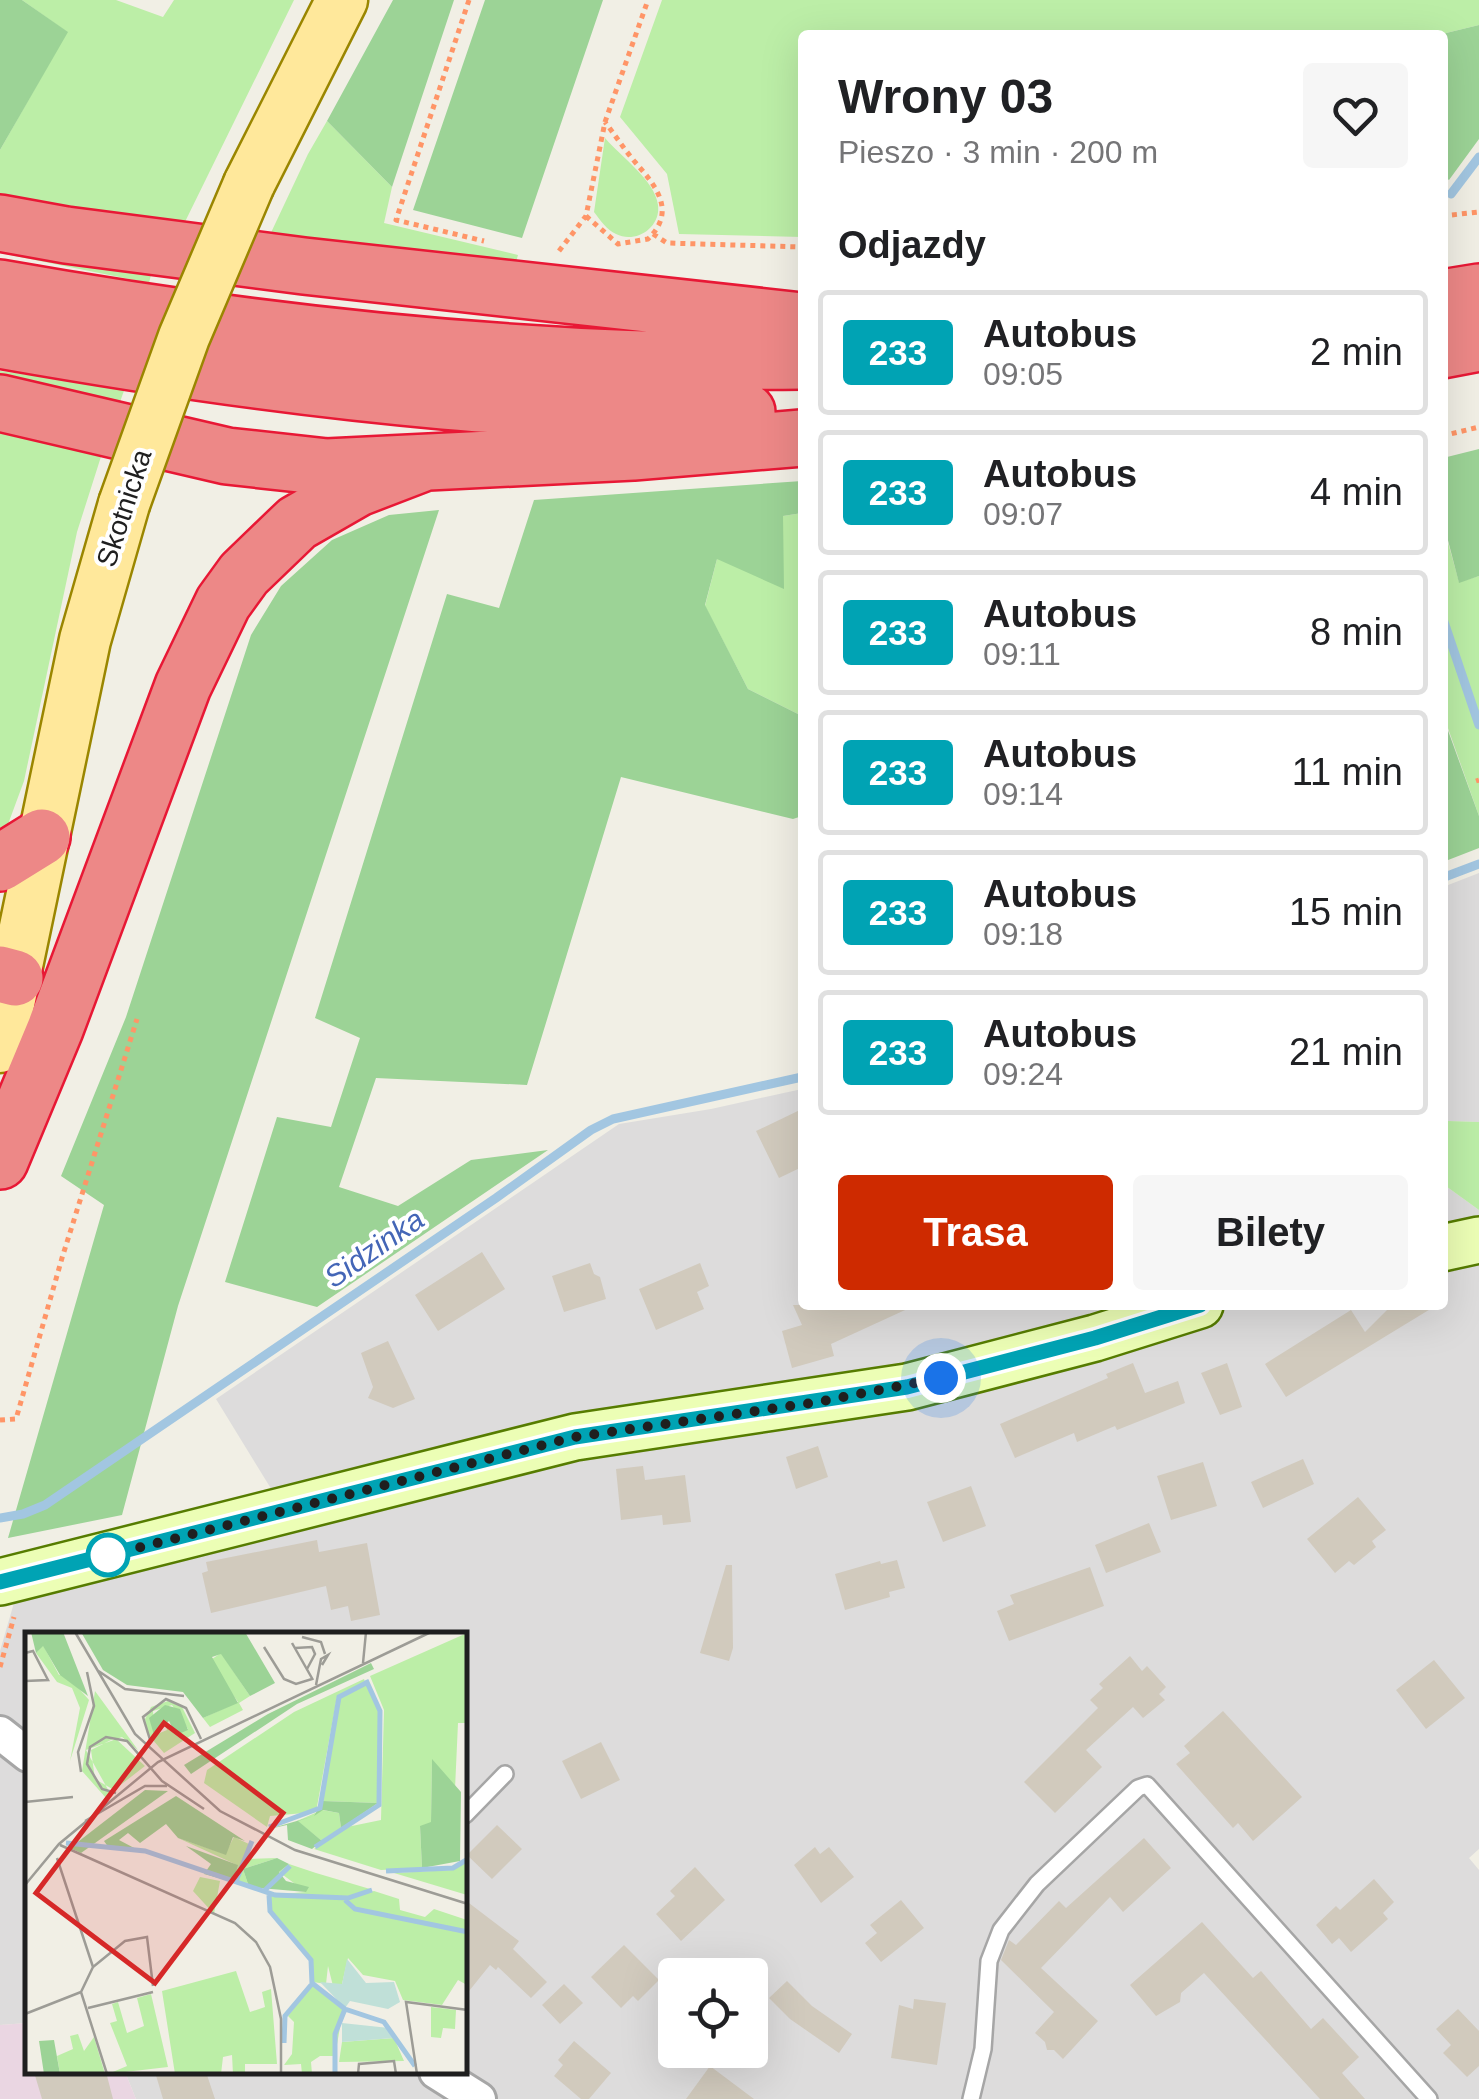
<!DOCTYPE html>
<html lang="pl">
<meta charset="utf-8">
<style>
body{margin:0;font-family:Arial,sans-serif;background:#f6f6f6;color:#202124;height:100vh;display:flex;flex-direction:column;font-size:38px;white-space:nowrap}
*{box-sizing:border-box;margin:0}
p{font-size:32px;color:#757577}
.icon{flex:none;width:55px;height:55px;fill:none;stroke:currentColor;stroke-width:2;stroke-linecap:round;stroke-linejoin:round}
.map{position:relative;flex:1;overflow:hidden}
.drawer{position:absolute;left:798px;top:30px;width:650px;height:1280px;display:flex;flex-direction:column;background:#fff;border-radius:10px;box-shadow:0 10px 40px #0002}
.drawer>*{flex:none}
.badge{padding:0 20px;border-radius:8px;font-size:35px;line-height:65px}
.tools{position:absolute;left:658px;top:1958px;display:grid;gap:20px}
.tools a{display:grid;place-items:center;width:110px;height:110px;border-radius:10px;background:#fff;box-shadow:0 10px 40px #0002;font-size:50px}
.you{position:absolute;width:50px;height:50px;margin:-25px;border:8px solid #fff;border-radius:50%;background:#1a73e8;box-shadow:0 0 0 15px #1a73e833}
.map>.badge{position:absolute;translate:-50% -50%;box-shadow:0 0 0 5px #fff}
h2{padding:0 40px;font-size:38px;line-height:90px}
.round{display:grid;place-items:center;flex:none;width:105px;height:105px;border-radius:10px;background:#f6f6f6}
.head{display:flex;align-items:center;justify-content:space-between;height:170px;padding:0 40px}
h1{font-size:48px;font-weight:600;line-height:75px}
.action{display:flex;gap:20px;margin-top:auto;padding:20px 40px}
.action a{flex:1;height:115px;border-radius:10px;background:#ce2a00;color:#fff;font-size:40px;font-weight:600;line-height:115px;text-align:center}
.action a+a{background:#f6f6f6;color:#202124}
ul{padding:0;list-style:none}
li{display:flex;align-items:center;gap:30px;height:125px;margin:0 20px 15px;padding:0 20px;border:5px solid #e0e0e0;border-radius:10px}
li div{flex:1}
li b{display:block;font-size:38px}
li em{font-style:normal}
li .badge{min-width:110px;font-weight:700;text-align:center}
.map>svg:first-child{display:block}
.residential{fill:#dddcdc;fill-rule:evenodd}
.industrial{fill:#ead6e2}
.grass{fill:#bceea7}
.forest{fill:#9cd396}
.lines{fill:none;stroke-linecap:round;stroke-linejoin:round}
.stream{stroke:#a2c6e1;stroke-width:9}
.building{fill:#d1cabd}
.lane-casing{stroke:#a6a6a6;stroke-width:20}
.street-casing{stroke:#a6a6a6;stroke-width:38}
.secondary-casing{stroke:#567c00;stroke-width:50}
.primary-casing{stroke:#9a8600;stroke-width:55}
.highway-casing{stroke:#e81835;stroke-width:60}
.path{stroke:#ff9567;stroke-width:5;stroke-dasharray:5 5;stroke-linecap:butt}
.lane{stroke:#fff;stroke-width:15}
.street{stroke:#fff;stroke-width:32}
.secondary{stroke:#ecfeb5;stroke-width:45}
.primary{stroke:#ffe89b;stroke-width:50}
.highway{stroke:#ed8887;stroke-width:55}
.primary-bridge-casing{stroke:#9a8600;stroke-width:55;stroke-linecap:butt}
.primary-bridge{stroke:#ffe89b;stroke-width:50}
.line-casing{stroke:#fff;stroke-width:22}
.line{stroke:#00a3b4;stroke-width:15}
.walk{stroke:#1f1f1f;stroke-width:10;stroke-dasharray:0 18}
.stop-dot{fill:#fff;stroke:#00a3b4;stroke-width:5}
.labels{text-anchor:middle;dominant-baseline:central;stroke-width:8;stroke-linejoin:round;paint-order:stroke}
.street-label{font-size:28px;fill:#1f1f1f;stroke:#fff}
.water-label{font-size:30px;font-style:italic;fill:#4466b7;stroke:#fff}
.inset-river{fill:none;stroke:#a2c6e1;stroke-width:5}
.inset-road{fill:none;stroke:#9d9c96;stroke-width:2.5}
.view{fill:#d62828;fill-opacity:0.15;stroke:#d62828;stroke-width:5}
.inset-edge{fill:none;stroke:#1f1f1f;stroke-width:5}
</style>
<div class="map">
<svg width="1479" height="2099" viewBox="0 0 1479 2099">
<rect width="100%" height="100%" fill="#f1efe5"/>
<!-- residential -->
<path class="residential" d="M1479 873V1122L1448 1121 1443 1104V887Z
M802 1089V1305H1442L1443 1184 1479 1210V1849L1469 1858 1479 1870V2099H136L125 2072H465V1634H28L27 2023 0 2025V1651L18 1589 284 1522 270 1487 216 1399 619 1124 711 1109ZM675 1975H750V2050H675Z"/>
<!-- industrial -->
<path class="industrial" d="M27 2023 28 2072H125L136 2099H0V2025Z"/>
<!-- grass -->
<path class="grass" d="M22 0H116L163 17 174 0H294L180 232 0 199V150L67 32Z
M662 0H1479V25L1438 35H802V237L679 234 667 174 620 117Z
M327 121 392 187 384 223 518 255 514 269 268 239 308 154Z
M605 138C620 156 655 180 658 205 661 228 635 244 616 234 607 230 600 220 594 212Z
M0 242 151 275 149 283 0 253Z
M0 371 125 388 116 413 0 386Z
M0 421 105 444 77 532 24 781 7 827 0 831Z
M802 513V716L748 689 705 606 717 559 783 516Z
M1442 521 1459 582 1479 576V816L1443 714Z
M1443 1104 1448 1121 1479 1122V1210L1443 1184Z"/>
<!-- forest -->
<path class="forest" d="M0 0H22L68 32 0 150Z
M393 0H454L392 187 327 121Z
M485 0H603L522 238 413 210Z
M1479 25V139L1449 180 1443 176 1442 35H1438Z
M1479 449V576L1459 583 1443 521V458Z
M802 481V513L783 516 784 589 717 559 705 605 748 689 802 716V816L793 819 621 777 527 1085 376 1078 339 1187 398 1206 471 1160 548 1150 317 1307 225 1282 277 1117 331 1127 360 1038 315 1018 447 594 499 608 534 500Z
M439 510 178 1306 122 1515 8 1538 104 1205 61 1176 126 1017 251 635 281 586 332 540 389 515Z
M1442 714 1479 816V848L1443 862Z"/>
<g class="lines">
<!-- stream -->
<path class="stream" d="M1451 194 1479 157
M1442 616 1479 725
M1442 878 1479 864
M0 1518 23 1514 45 1505 496 1198 591 1130 613 1119 802 1077"/>
</g>
<!-- building -->
<path class="building" d="M802 1109V1167L779 1178 756 1131Z
M482 1252 505 1289 438 1331 415 1295Z
M590 1263 594 1274 600 1277 606 1299 564 1312 552 1276Z
M700 1263 709 1286 697 1292 704 1309 656 1330 639 1289Z
M793 1305H916L831 1344 834 1356 792 1368 782 1331 802 1325Z
M1392 1305H1437L1286 1397 1265 1364 1351 1310 1365 1332Z
M388 1341 415 1399 393 1408 368 1398 373 1387 361 1353Z
M1133 1363 1145 1393 1178 1381 1185 1403 1117 1430 1115 1426 1077 1442 1074 1433 1015 1458 1000 1424 1108 1378 1106 1374Z
M1227 1363 1242 1407 1220 1415 1201 1373Z
M818 1446 828 1477 796 1489 786 1457Z
M1303 1459 1314 1484 1263 1508 1251 1482Z
M1203 1462 1217 1506 1171 1520 1157 1476Z
M643 1466 645 1480 685 1475 691 1522 663 1525 662 1515 621 1520 616 1469Z
M971 1486 986 1526 943 1542 927 1502Z
M1358 1497 1386 1530 1372 1541 1376 1547 1354 1565 1349 1561 1335 1573 1307 1539Z
M1149 1523 1161 1552 1106 1573 1095 1545Z
M317 1540 319 1552 367 1543 380 1615 351 1621 348 1606 331 1610 326 1586 211 1613 202 1573 208 1571 206 1562Z
M897 1560 905 1588 889 1592 890 1597 845 1610 835 1574 880 1561 881 1564Z
M726 1565H732L733 1648 729 1661 700 1653Z
M1090 1567 1104 1606 1009 1641 997 1611 1014 1604 1010 1595Z
M1130 1656 1142 1671 1147 1666 1166 1687 1159 1694 1165 1700 1143 1718 1133 1707 1086 1750 1102 1767 1055 1813 1024 1782 1098 1708 1090 1700 1103 1688 1099 1684Z
M1434 1660 1465 1698 1426 1729 1396 1690Z
M1223 1711 1302 1797 1253 1841 1238 1823 1233 1828 1176 1764 1190 1753 1184 1746Z
M601 1742 620 1780 581 1799 562 1761Z
M497 1825 522 1849 492 1879 467 1855Z
M1144 1838 1171 1868 1123 1912 1110 1897 1041 1968 1098 2021 1063 2059 1054 2050H1047L1045 2042 1035 2033 1054 2012 1001 1960 1009 1940 1016 1945 1059 1901 1066 1908Z
M815 1847 820 1854 829 1847 854 1877 821 1903 794 1865Z
M695 1867 725 1900 681 1941 656 1914 675 1896 670 1891Z
M1374 1879 1394 1902 1383 1913 1388 1919 1351 1952 1339 1938 1332 1944 1316 1925 1336 1906 1340 1910Z
M465 1900 519 1941 513 1949 547 1982 531 1998 498 1967 496 1970 490 1965 465 1996Z
M901 1900 924 1928 881 1962 865 1943 877 1933 870 1925Z
M1202 1922 1253 1978 1261 1971 1311 2029 1323 2018 1359 2057 1342 2073 1365 2099H1320L1204 1973 1181 1993 1180 2002 1156 2016 1130 1985Z
M624 1945 659 1980 638 2001 633 1996 621 2008 591 1977Z
M787 1981 812 2006 852 2034 839 2053 790 2019 769 1998Z
M564 1984 583 2003 560 2024 542 2005Z
M914 1999 946 2003 937 2065 891 2058 899 2005 913 2009Z
M1458 2009 1479 2031V2066L1467 2077 1443 2053 1451 2045 1436 2029Z
M574 2041 611 2073 589 2099H581L554 2076 563 2065 558 2060Z
M710 2066 754 2099H686Z
M34 2072H106L113 2099H42Z
M155 2072H206L215 2099H163Z"/>
<g class="lines">
<!-- lane casing -->
<g class="lane-casing">
<path id="lane" d="M465 1815 505 1774
M971 2099 983 2049 989 1961 1001 1930 1037 1884 1138 1788 1147 1785 1429 2099"/>
</g>
<!-- street casing -->
<g class="street-casing">
<path id="street" d="M0 1733 28 1755
M436 2072 479 2099"/>
</g>
<!-- secondary casing -->
<g class="secondary-casing">
<path id="secondary" d="M1442 1248 1479 1240
M0 1582 575 1437 907 1387 1095 1338 1200 1305"/>
</g>
<!-- primary casing -->
<g class="primary-casing">
<path id="primary" d="M249 184 342 0
M0 1047 85 640 124 504"/>
</g>
<!-- highway casing -->
<g class="highway-casing">
<path id="highway" d="M0 223 66 235 304 266 802 321
M0 288C265 335 533 364 802 361
M1442 298 1479 292
M0 340C147 366 295 388 444 401 544 410 647 410 747 412
M1442 350 1479 343
M0 403 227 456 327 467 633 452 802 438
M0 863 42 837
M0 974 15 978
M0 1161 55 1029 183 686 223 603 244 574 297 523 358 488 423 463"/>
</g>
<!-- path -->
<path class="path" d="M469 0 396 220 484 241
M586 216 618 244 648 239C677 211 656 186 635 162 624 149 615 135 605 122
M1442 216 1479 212
M653 234 667 243 802 247
M559 251 586 216 605 122 648 0
M1442 436 1479 427
M1476 781 1479 780
M0 1420 16 1419 62 1258 137 1019
M0 1667 14 1617"/>
<!-- lane -->
<use href="#lane" class="lane"/>
<!-- street -->
<use href="#street" class="street"/>
<!-- secondary -->
<use href="#secondary" class="secondary"/>
<!-- primary -->
<use href="#primary" class="primary"/>
<!-- highway -->
<use href="#highway" class="highway"/>
<!-- primary-bridge casing -->
<g class="primary-bridge-casing">
<path id="primary-bridge" d="M124 504 184 337 249 184"/>
</g>
<!-- primary-bridge -->
<use href="#primary-bridge" class="primary-bridge"/>
</g>
<g class="lines">
<!-- line casing -->
<g class="line-casing">
<path id="line" d="M0 1582 575 1437 907 1387 1095 1338 1200 1305"/>
</g>
<!-- line -->
<use href="#line" class="line"/>
<!-- walk -->
<path class="walk" d="M108 1555 98 1558 575 1437 818 1402 941 1378"/>
</g>
<!-- markers -->
<circle class="stop-dot" cx="108" cy="1555" r="20"/>
<g class="labels">
<!-- street labels -->
<g class="street-label">
<text transform="translate(124 508) rotate(-72)">Skotnicka</text>
</g>
<!-- water labels -->
<g class="water-label">
<text transform="translate(374 1248) rotate(-35)">Sidzinka</text>
</g>
</g>
<!-- overview -->
<g transform="translate(25 1632)">
<rect width="442" height="442" fill="#f1efe5"/>
<path d="M442 1V91H433L430 157 407 128 406 191 395 195 397 236 356 238 289 217 322 195 356 188 359 78 345 44ZM18 13 34 43H42L64 68 45 129 55 76 47 56 32 50 11 21ZM196 21 225 64 214 71 218 78 185 95 178 86 213 70 184 29ZM339 47 340 50 312 65 291 180 245 184 242 195 179 151 182 138 269 80ZM341 52 354 80 353 171 298 169 315 65ZM70 59 113 118 97 105 61 118 86 163 81 166 57 139ZM143 69 157 75 170 101 139 121 122 101 120 87 126 75ZM147 73 163 97 151 102 139 89 142 98 130 103 128 79ZM90 106 120 134 89 158 70 147 66 118ZM297 178 314 181 316 196 297 209 272 189ZM209 205 226 213 221 227 252 226 218 237 224 255 208 250 212 233 153 206 200 222ZM442 229V263L369 241 427 238ZM264 232 291 241 345 257 322 265 257 262 281 260 254 240ZM175 245 195 249 189 282 168 259ZM349 259 374 267 375 278 400 285 409 277 442 288V353L433 348 417 373 378 368 370 349 338 343 323 326 317 352 308 354 303 334 301 352 288 350 286 327 247 281 244 263 323 267ZM211 339 225 380 240 375 237 360 246 357 252 432H220V442H208L207 423 198 425 196 442H150L137 359ZM287 353 318 378 310 424H295L286 430 287 442H277L276 432 259 433 267 422 269 390 263 384ZM126 362 143 435 83 442 102 434 85 391 92 389 87 372 93 370 102 401 119 394 112 366ZM406 375 431 378 430 397 418 396 416 406 406 405ZM53 402 59 419 69 405 80 442H35L32 424 48 417 45 404ZM369 406 379 429 314 430 317 410Z" fill="#bceea7" fill-rule="evenodd"/>
<path d="M6 0H38L63 64 35 43 18 14 11 21ZM56 0H220L250 51 225 64 196 22 187 25 213 71 178 86 158 60 102 53 78 38ZM346 31 349 37 272 72 166 142 159 133 243 82ZM140 73 155 77 163 98 151 103 144 89 129 103 124 86ZM407 127 436 160 435 229 397 236 395 194 406 190ZM120 158 143 159 56 221 45 216ZM151 164 220 209 208 205 201 223 153 206 141 192 115 211 103 201 94 208 113 218 84 216 79 209ZM298 169 353 171 316 196 314 181 298 178 289 184 273 189 297 209 287 217 263 208 262 193 244 197 289 184ZM161 214 213 233 208 250 179 242 186 232ZM252 226 264 232 254 240 261 249 284 255 281 260 224 255 218 237ZM29 408 35 442H19L14 409Z" fill="#9cd396"/>
<path d="M322 327 341 351 369 350 375 370 363 377 325 369 320 376 295 350 317 352ZM317 391 364 396 369 406 317 410Z" fill="#c0e0d8"/>
<path class="inset-river" d="M244 195 295 176 314 65 341 51M41 211 120 219 250 263 323 266 347 258M290 215 354 173 355 79 341 48M361 239 428 236 443 227M211 249 227 209M238 260 265 234M244 263 245 279 286 328 287 351 320 377 359 390 390 434M320 268 330 277 443 300M259 411 260 384 286 353M310 442V402L320 377"/>
<path class="inset-road" d="M50 0 110 102 195 179 270 218 443 272M277 5 296 10 300 22M267 11 288 48M239 15 259 47 271 52 287 47M270 16 287 15 290 22 282 37M0 21 8 19 23 48 0 49M338 31 341 0M72 38 100 57 159 64M291 53 296 27 303 23 297 33M126 111 118 85 141 67 161 76 176 107M56 140 53 120 69 74 62 40M91 161 77 157 62 132 65 115 81 105 102 109 137 149 179 177M0 170 48 165M60 189 120 154H142M35 213 210 291 231 310 245 335 256 387V442M32 226 68 335M0 253 34 212 133 130 406 0M56 360 68 335 100 309 122 305 128 354M63 376 128 360M0 382 56 360 82 442M333 442 334 432 369 429 371 442M392 442 381 370 443 378"/>
<path class="view" d="M139 91 258 181 130 351 11 261Z"/>
<rect width="442" height="442" class="inset-edge"/>
</g>
</svg>
<div class="tools">
<a><svg class="icon" aria-label="locate" viewBox="0 0 24 24"><circle cx="12" cy="12" r="6"/><path d="M12 2v4M12 18v4M2 12h4M18 12h4"/></svg></a>
</div>
<div class="you" style="left:941px;top:1378px"></div>
<section class="drawer">
<div class="head"><div><h1>Wrony 03</h1><p>Pieszo · 3 min · 200 m</p></div><a class="round"><svg class="icon" aria-label="heart" viewBox="0 0 24 24"><path d="M12 20l-8-8c-3-5 5-10 8-4 3-6 11-1 8 4z"/></svg></a></div>
<h2>Odjazdy</h2>
<ul>
<li><span class="badge" style="background:#00a3b4;color:#fff">233</span><div><b>Autobus</b><p>09:05</p></div><em>2 min</em></li>
<li><span class="badge" style="background:#00a3b4;color:#fff">233</span><div><b>Autobus</b><p>09:07</p></div><em>4 min</em></li>
<li><span class="badge" style="background:#00a3b4;color:#fff">233</span><div><b>Autobus</b><p>09:11</p></div><em>8 min</em></li>
<li><span class="badge" style="background:#00a3b4;color:#fff">233</span><div><b>Autobus</b><p>09:14</p></div><em>11 min</em></li>
<li><span class="badge" style="background:#00a3b4;color:#fff">233</span><div><b>Autobus</b><p>09:18</p></div><em>15 min</em></li>
<li><span class="badge" style="background:#00a3b4;color:#fff">233</span><div><b>Autobus</b><p>09:24</p></div><em>21 min</em></li>
</ul>
<div class="action"><a>Trasa</a><a>Bilety</a></div>
</section>
</div>
